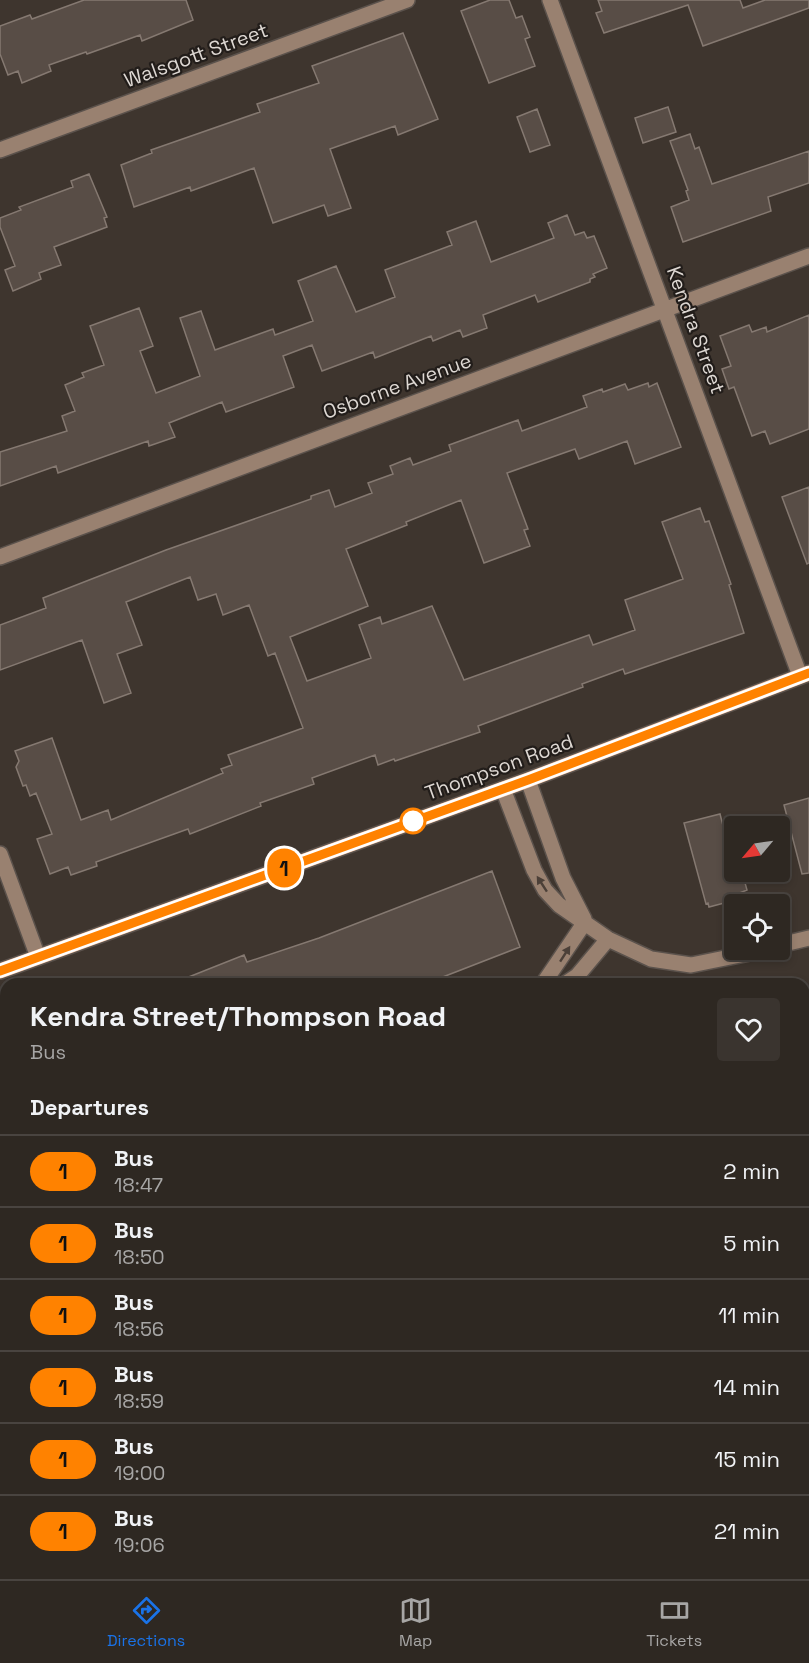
<!DOCTYPE html>
<style>
body{margin:0;font-family:"Space Grotesk",sans-serif;background:#3a342f;color:#f1f3f6;height:100vh;display:flex;flex-direction:column;font-size:22px;white-space:nowrap}
*{box-sizing:border-box;margin:0}
p{font-size:20px;color:#a7a6a5}
.icon{flex:none;width:33px;height:33px;fill:none;stroke:currentColor;stroke-width:2;stroke-linecap:round;stroke-linejoin:round}
.map{position:relative;flex:1;overflow:hidden}
.panel{position:absolute;left:0px;top:978px;width:810px;height:602px;display:flex;flex-direction:column;background:#2e2822;border-radius:18px 18px 0 0;box-shadow:0 3px 9px #0003,0 0 0 2px #494440}
.panel>*{flex:none}
.badge{padding:0 12px;border-radius:20px;font-size:21px;line-height:39px}
.needle{width:39px;rotate:241deg}
.fabs{position:absolute;left:724px;top:816px;display:grid;gap:12px}
.fabs a{display:grid;place-items:center;width:66px;height:66px;border-radius:6px;background:#2e2822;box-shadow:0 3px 9px #0003,0 0 0 2px #494440;font-size:30px}
.map>.badge{position:absolute;translate:-50% -50%;box-shadow:0 0 0 3px #fff}
h2{padding:0 30px;font-size:22px;line-height:54px}
.round{display:grid;place-items:center;flex:none;width:63px;height:63px;border-radius:6px;background:#3a342f}
.overview{display:flex;align-items:center;justify-content:space-between;height:102px;padding:0 30px}
h1{font-size:28px;font-weight:800;line-height:45px}
ul{padding:0;list-style:none}
li{display:flex;align-items:center;gap:18px;height:72px;padding:0 30px;border-top:2px solid #494440}
li div{flex:1}
li b{display:block;font-size:22px}
li em{font-style:normal}
li .badge{min-width:66px;font-weight:700;text-align:center}
.menu{display:flex;justify-content:space-around;align-items:center;height:84px;border-top:2px solid #494440;background:#2e2822;font-size:16px;color:#a7a6a5}
.menu a{display:grid;justify-items:center;gap:3px}
.menu .active{color:#1a73e8}
.map>svg:first-child{display:block}
.green{fill:#78553d}
.building{fill:#584d46;stroke:#857971;stroke-width:1.5}
.lines{fill:none;stroke-linecap:round;stroke-linejoin:round}
.minor-casing{stroke:#5b524c;stroke-width:18}
.major-casing{stroke:#5b524c;stroke-width:18}
.path{stroke:#78706a;stroke-width:4;stroke-dasharray:1.5 4.5;stroke-linecap:butt}
.minor{stroke:#998170;stroke-width:15}
.major{stroke:#fbc9a7;stroke-width:15}
.oneway{fill:#4c4038}
.line-casing{stroke:#fff;stroke-width:14}
.line{stroke:#ff8200;stroke-width:9}
.stop-dot{fill:#fff;stroke:#ff8200;stroke-width:3}
.labels{text-anchor:middle;dominant-baseline:central;stroke-width:4.5;stroke-linejoin:round;paint-order:stroke}
.street-label{font-size:20px;fill:#ded8d3;stroke:#221d1a}
</style>
<div class="map">
<svg width="809" height="1579" viewBox="0 0 809 1579">
<rect width="100%" height="100%" fill="#3e352e"/>
<!-- green -->
<path class="green" d="M6 1567V1574H95L97 1579H0V1569Z"/>
<!-- building -->
<path class="building" d="M84 0H186L193 20 142 41 140 35 87 54 86 52 49 65 51 71 22 83 18 71 8 75 0 54V26L30 15 32 19Z
M490 0H509L516 18 522 16 530 37 525 39 535 66 489 83 461 11Z
M598 0H740L743 8 765 0H809V8L703 46 688 5 604 33 596 13 602 11Z
M403 33 438 119 398 135 395 126 330 149 351 208 328 216 324 205 273 223 254 168 191 191 190 187 134 207 121 165 152 153 151 150 260 112 257 104 319 83 312 66Z
M668 107 676 132 643 143 635 118Z
M537 109 550 145 530 152 517 117Z
M690 134 695 149 699 147 712 184 809 151V183L768 197 771 211 683 242 671 207 689 200 686 191 688 190 670 141Z
M89 174 107 217 104 218 107 227 54 247 61 265 39 273 41 279 13 291 5 270 15 266 0 227V218L21 210 19 207 73 187 71 181Z
M567 215 575 235 584 232 587 238 594 236 607 268 593 274 595 277 590 279V282L538 302 535 295 483 315 487 328 463 337 460 330 433 341 431 336 375 358 373 352 322 371 312 345 283 356 294 387 226 412 222 402 169 423 175 437 149 446 148 441 58 473 56 466 0 486V452L67 431 62 416 75 411 65 385 84 377 82 373 104 365 90 326 139 308 153 346 140 351 156 393 200 376 180 318 201 311 215 350 273 329 275 335 313 321 298 281 336 266 356 312 395 297 385 270 452 245 447 232 476 221 491 262 554 238 548 223Z
M809 315V429L770 444 765 431 752 436 734 387 729 389 722 369 731 366 720 336 749 325 752 332 766 327 767 332Z
M648 383 649 387 657 383 681 447 635 464 627 441 579 459 575 449 507 473 528 529 524 530 530 546 484 563 461 500 406 522 407 525 346 549 368 606 290 637 307 681 371 658 359 625 380 617 382 624 432 606 464 680 589 635 593 645 635 630 625 600 683 579 662 522 700 508 705 522 709 521 731 584 729 585 744 633 625 674 623 669 582 684 583 687 478 726 480 732 395 761 394 759 378 765 375 755 312 778 314 784 260 803 261 806 190 834 188 829 96 862 97 866 71 875 68 867 50 874 37 839 52 834 36 793 30 796 26 785 23 786 16 767 19 761 15 751 52 738 81 820 108 810 111 820 223 773 221 769 232 765 228 755 303 728 275 653 268 656 249 605 223 615 216 594 198 600 190 577 126 602 142 645 117 654 131 693 104 703 82 640 0 670V625L46 608 43 598 166 550 311 499V496L329 490 335 507 372 493 368 483 393 474 390 466 410 458 413 465 451 451 449 445 518 420 522 431 587 407 583 396 602 389 603 392 625 384 628 390Z
M809 487V563L807 564 782 497Z
M809 798V873L802 874 784 805Z
M720 814 735 872H742L747 890 727 898 728 902 709 907 708 903 706 904 684 823Z
M492 871 520 947 435 980 433 977 414 984H171L244 955 247 962 319 938Z"/>
<g class="lines">
<!-- minor casing -->
<g class="minor-casing">
<path id="minor" d="M550 0 800 676
M0 150 407 0
M0 557 809 256
M528 780 563 878 584 919
M503 789 534 870 545 890 559 905 608 939 651 959 691 965 764 950
M0 854 38 957
M780 945 809 938
M543 984 585 922
M565 984 577 976 608 939
M0 1201 6 1192
M0 1228 6 1245
M128 1574 130 1579
M436 1574 438 1579
M643 1579 658 1574"/>
</g>
<!-- major casing -->
<g class="major-casing">
<path id="major" d="M0 971 528 780 809 673"/>
</g>
<!-- path -->
<path class="path" d="M96 1579 110 1574"/>
<!-- minor -->
<use href="#minor" class="minor"/>
<!-- major -->
<use href="#major" class="major"/>
</g>
<!-- one-way arrows -->
<defs><path id="oneway-solid" d="M-6-.8H1V-3.2L6.5 0L1 3.2V.8H-6Z" transform="scale(1.5)"/></defs>
<g class="oneway">
<use href="#oneway-solid" transform="translate(542 884) rotate(-123)"/>
<use href="#oneway-solid" transform="translate(565 954) rotate(-57)"/>
</g>
<g class="lines">
<!-- line casing -->
<g class="line-casing">
<path id="line" d="M0 971 528 780 809 673"/>
</g>
<!-- line -->
<use href="#line" class="line"/>
</g>
<!-- markers -->
<circle class="stop-dot" cx="413" cy="821" r="12"/>
<g class="labels">
<!-- street labels -->
<g class="street-label">
<text transform="translate(196 55) rotate(-20)">Walsgott Street</text>
<text transform="translate(696 330) rotate(70)">Kendra Street</text>
<text transform="translate(397 386) rotate(-20)">Osborne Avenue</text>
<text transform="translate(499 767) rotate(-20)">Thompson Road</text>
</g>
</g>
</svg>
<div class="fabs">
<a><svg class="needle" viewBox="-14 -14 28 28"><path d="M0-13l5 13h-10z" fill="#e53935"/><path d="M0 13l5-13h-10z" fill="#a7a6a5"/></svg></a>
<a><svg class="icon" aria-label="locate" viewBox="0 0 24 24"><circle cx="12" cy="12" r="6"/><path d="M12 2v4M12 18v4M2 12h4M18 12h4"/></svg></a>
</div>
<b class="badge" style="left:284px;top:868px;background:#ff8200;color:#111">1</b>
<section class="panel">
<div class="overview"><div><h1>Kendra Street/Thompson Road</h1><p>Bus</p></div><a class="round"><svg class="icon" aria-label="heart" viewBox="0 0 24 24"><path d="M12 20l-8-8c-3-5 5-10 8-4 3-6 11-1 8 4z"/></svg></a></div>
<h2>Departures</h2>
<ul>
<li><span class="badge" style="background:#ff8200;color:#111">1</span><div><b>Bus</b><p>18:47</p></div><em>2 min</em></li>
<li><span class="badge" style="background:#ff8200;color:#111">1</span><div><b>Bus</b><p>18:50</p></div><em>5 min</em></li>
<li><span class="badge" style="background:#ff8200;color:#111">1</span><div><b>Bus</b><p>18:56</p></div><em>11 min</em></li>
<li><span class="badge" style="background:#ff8200;color:#111">1</span><div><b>Bus</b><p>18:59</p></div><em>14 min</em></li>
<li><span class="badge" style="background:#ff8200;color:#111">1</span><div><b>Bus</b><p>19:00</p></div><em>15 min</em></li>
<li><span class="badge" style="background:#ff8200;color:#111">1</span><div><b>Bus</b><p>19:06</p></div><em>21 min</em></li>
</ul>
</section>
</div>
<nav class="menu">
<a class="active"><svg class="icon" aria-label="directions" viewBox="0 0 24 24"><path d="M12 3l9 9-9 9-9-9zM9 14v-3h6M13 9l2 2-2 2"/></svg>Directions</a>
<a><svg class="icon" aria-label="map" viewBox="0 0 24 24"><path d="M3 6l6-2 6 2 6-2v14l-6 2-6-2-6 2zM9 4v14M15 6v14"/></svg>Map</a>
<a><svg class="icon" aria-label="tickets" viewBox="0 0 24 24"><path d="M3 7h18v10H3zM15 7v10"/></svg>Tickets</a>
</nav>
